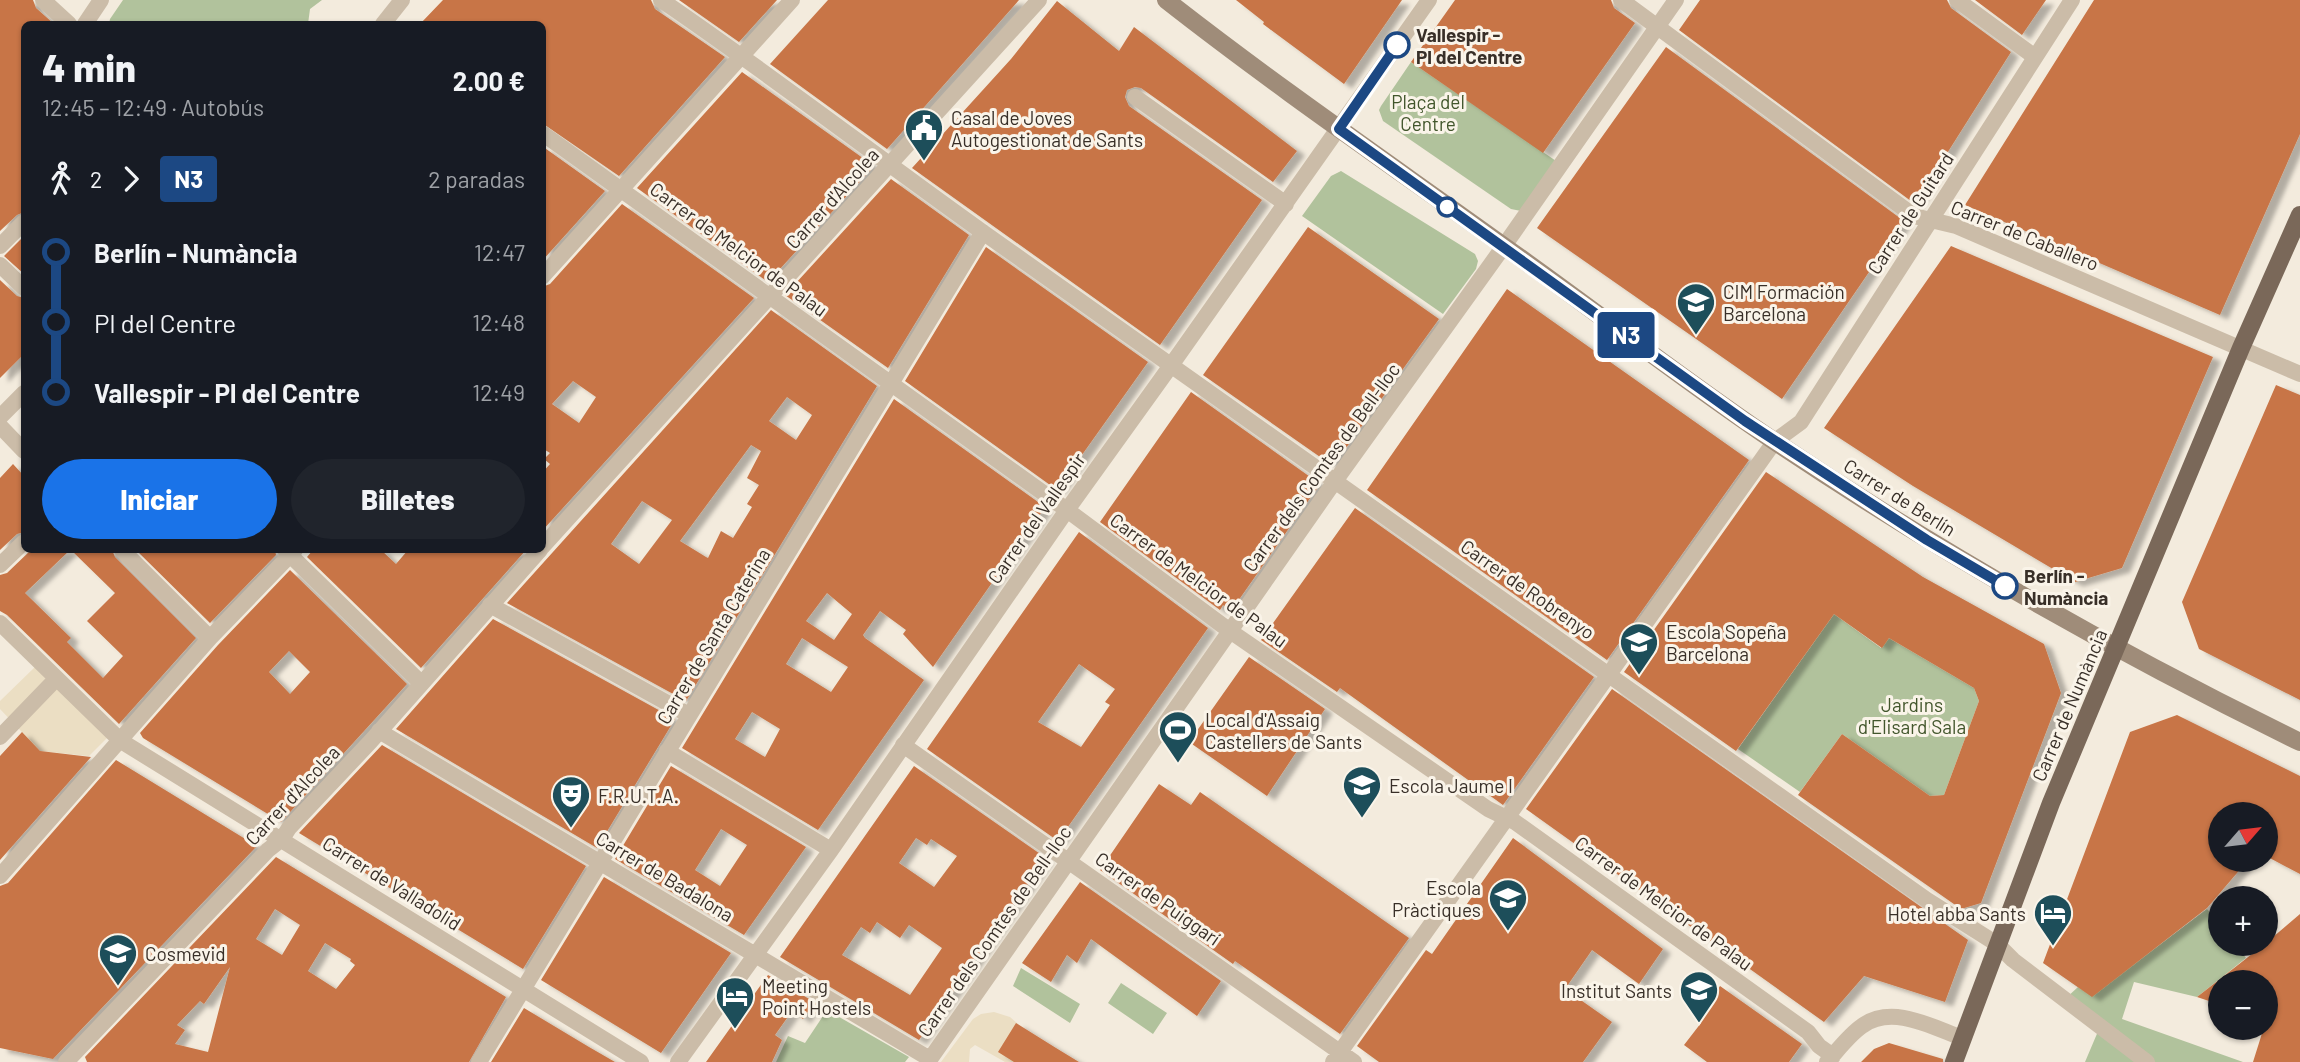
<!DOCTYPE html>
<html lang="es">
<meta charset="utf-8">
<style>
body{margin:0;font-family:Barlow,sans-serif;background:#20242c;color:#f1f3f6;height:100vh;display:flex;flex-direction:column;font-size:26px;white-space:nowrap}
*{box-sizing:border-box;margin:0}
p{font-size:23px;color:#9ea1a6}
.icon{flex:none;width:38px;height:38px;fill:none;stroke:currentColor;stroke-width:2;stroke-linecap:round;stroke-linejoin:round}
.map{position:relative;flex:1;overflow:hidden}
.panel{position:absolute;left:21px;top:21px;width:525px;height:532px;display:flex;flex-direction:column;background:#171b24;border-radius:10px;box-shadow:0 2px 5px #0004}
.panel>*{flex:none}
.badge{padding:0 14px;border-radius:5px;font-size:24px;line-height:46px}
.needle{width:46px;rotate:62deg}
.controls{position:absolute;left:2208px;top:802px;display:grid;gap:14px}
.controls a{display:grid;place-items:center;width:70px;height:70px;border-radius:50%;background:#171b24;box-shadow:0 2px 5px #0004;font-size:35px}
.map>.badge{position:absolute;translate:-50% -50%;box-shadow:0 0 0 4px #fff}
.legs{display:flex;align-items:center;gap:10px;height:77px;padding:0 21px;font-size:23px}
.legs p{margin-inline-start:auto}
.summary{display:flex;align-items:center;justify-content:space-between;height:119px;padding:0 21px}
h1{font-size:38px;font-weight:800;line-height:52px}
.cta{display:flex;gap:14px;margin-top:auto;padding:14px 21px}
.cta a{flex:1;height:80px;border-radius:42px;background:#1a73e8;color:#fff;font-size:28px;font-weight:800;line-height:80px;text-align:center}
.cta a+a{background:#20242c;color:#f1f3f6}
ul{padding:0 21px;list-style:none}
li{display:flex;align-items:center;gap:24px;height:70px;font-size:26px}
li i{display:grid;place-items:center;width:10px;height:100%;margin:0 9px;background:currentColor}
li i::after{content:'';width:18px;height:18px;margin:-9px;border:5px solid;border-radius:50%;background:#171b24}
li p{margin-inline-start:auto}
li:first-child i{background:linear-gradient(#0000 50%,currentColor 0)}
li:last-child i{background:linear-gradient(currentColor 50%,#0000 0)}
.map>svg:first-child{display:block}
.green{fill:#b1c29c}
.plaza{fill:#ebdec3}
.building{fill:#c87546;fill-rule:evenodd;filter:url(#shadow)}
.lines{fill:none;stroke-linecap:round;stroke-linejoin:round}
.street{stroke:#cbbca8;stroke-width:16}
.secondary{stroke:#9f8c79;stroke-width:18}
.primary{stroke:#7a6859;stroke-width:18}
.line-1-casing{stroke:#fff;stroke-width:16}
.line-1{stroke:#1c4883;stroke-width:10}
.stop-1-dot{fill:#fff;stroke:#1c4883;stroke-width:3.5}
.labels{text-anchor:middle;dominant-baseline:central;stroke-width:6;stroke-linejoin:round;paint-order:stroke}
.stop-label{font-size:19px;font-weight:bold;fill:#382f28;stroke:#faf4e9;text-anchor:start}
.park-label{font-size:19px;fill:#42562c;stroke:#faf4e9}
.poi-label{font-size:19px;fill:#382f28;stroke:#faf4e9;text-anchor:start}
.street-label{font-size:19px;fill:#382f28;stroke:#faf4e9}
</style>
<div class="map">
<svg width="2300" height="1062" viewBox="0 0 2300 1062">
<defs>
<filter id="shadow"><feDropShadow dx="8" dy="4.5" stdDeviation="2" flood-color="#0004"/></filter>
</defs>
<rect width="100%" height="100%" fill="#f3ebdd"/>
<!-- green -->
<path class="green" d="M123 0H322L310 9 308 24H109L110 19Z
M1411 62 1559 163 1521 211 1511 209 1383 121 1379 110 1381 106Z
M1341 171 1475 254 1478 261 1476 269 1443 314 1302 216 1331 176Z
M1834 614 1881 648 1889 638 1974 688 1979 701 1944 795 1930 796 1842 734 1800 792 1738 749Z
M2207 909 2221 925V943H2235L2246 958 2197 997 2134 982 2122 1019 2243 1062H2085L2099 1029 2065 999 2078 987 2092 996Z
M1021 968 1080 1004 1070 1023 1013 986Z
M1121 983 1167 1013 1153 1034 1108 1003Z
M827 1010 909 1057 905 1062H776L788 1036 805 1043Z"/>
<!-- plaza -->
<path class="plaza" d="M36 666 109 736 89 756 40 751 0 709V701Z
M994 1012 1010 1017 1050 1052 1056 1048 1072 1062H1005L975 1045 970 1049 969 1062H941L973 1019 981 1014Z"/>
<!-- building -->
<path class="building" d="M0 0H33L36 8 54 24H24V212L17 215 0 231Z
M443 0H651L655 9 725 57 619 176 542 123V24H420Z
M679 0H777L739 42Z
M828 0H1019L887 149 770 64Z
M1236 0H1402L1344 84 1263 24 1264 22Z
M1455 0H1611L1614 8 1635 23 1543 153 1411 62Z
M1700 0H1947L1951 8 2011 52 1915 204 1679 30Z
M1975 0H2046L2022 35Z
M2094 0H2300V134L2220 315 1965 205Z
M1057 1 1119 51 1134 27 1297 151 1273 182 1141 88 1135 87 1127 90 1125 97 1129 106 1262 200 1160 345 912 168 1011 59Z
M1666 47 1904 221 1782 399 1537 228Z
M742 72 874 166 768 282 637 188Z
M542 146 605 191 542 261Z
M891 179 969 235 888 368 785 295Z
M622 204 754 298 542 531V473L550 464 544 459 550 453 542 448V287L550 284ZM573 381 596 397 579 423 552 404Z
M1308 227 1439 319 1333 466 1203 375Z
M24 236V274L4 256Z
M1951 246 2213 357 2122 568 2075 582 1913 486 1824 428Z
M986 247 1148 362 1057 490 905 381Z
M0 280 17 296 24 298V354L0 378Z
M1507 289 1749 460 1607 660 1367 490Z
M771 310 877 386 686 701 507 603ZM787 397 812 415 796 440 769 421ZM751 445 761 451 747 478 759 485 747 504 752 507 733 538 721 531 708 558 706 557 680 541ZM642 501 672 520 639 564 611 544Z
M2276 385 2300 395V700L2199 649 2182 602Z
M1191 392 1320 484 1231 611 1223 605 1220 610 1100 522Z
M894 399 1045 507 933 667 903 634 906 630 880 611 863 635 865 638 924 680 818 830 682 748ZM827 593 852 614 834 640 806 621ZM802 638 848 667 831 692 786 664ZM752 712 780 729 765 757 735 739Z
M13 464 24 476V532L17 534 0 550V478Z
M1766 472 1923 577 2044 644 2061 693 1981 903 1961 909 1798 795 1842 734 1930 796 1944 795 1979 701 1974 688 1889 638 1882 648 1834 614 1736 751 1624 672Z
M1355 508 1594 677 1503 805 1340 688 1337 692 1261 640Z
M1079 532 1208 628 1058 841 927 749ZM1079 664 1115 689 1105 702 1110 705 1081 747 1038 722Z
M31 550H70L25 593 71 638 67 642 103 678 123 656 87 621 115 593 71 550H112L115 557 196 638 119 724 7 615 0 611V575L7 573Z
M136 550H275L276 555 210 623Z
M313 550H381L396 564 408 550H526L421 668 307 557Z
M290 570 407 684 281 822 143 738 140 733 218 645ZM289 651 310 672 290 694 269 672Z
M493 619 675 719 597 848 396 729Z
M1249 657 1325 709 1267 796 1189 742Z
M1612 689 1968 940 1945 1002 1864 976 1824 1022 1526 809Z
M2177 715 2300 776V874L2266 856V814H2221V859H2249L2207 908 2092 997 2043 963 2130 732Z
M22 732 40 751 91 757 0 860V756Z
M382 745 586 866 523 969 299 833Z
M116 760 257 846 53 1059 0 1048V886L8 883Z
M671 766 806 847 744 935 615 859ZM721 829 747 845 720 886 695 870Z
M914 766 1046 858 919 1040 780 957ZM916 838 927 845 931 839 957 856 934 887 899 863ZM877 922 900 938 909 925 942 948 910 995 842 955 861 927 870 933Z
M1159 784 1191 805 1200 792 1409 938 1340 1034 1235 961 1233 964 1100 870Z
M1513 838 1663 949 1639 984 1592 950 1565 989 1612 1022 1583 1062H1379L1357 1046 1426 950 1432 954Z
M276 857 506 997 469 1062H87L85 1057ZM275 909 300 925 282 955 256 939ZM325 943 351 959 350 961 355 965 336 989 308 971ZM230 967 208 1052 175 1044 185 1030 177 1025 200 1001 204 1004Z
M604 877 731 953 661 1053 541 980Z
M1080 882 1221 981 1197 1016 1091 939 1077 963 1067 955 1051 982 1022 963Z
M2300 914V1062H2253L2264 1027H2266V982H2221V1005L2197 997 2266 943Z
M768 975 823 1007 818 1015 809 1010 803 1019 792 1011 775 1035 782 1040 772 1062H706Z
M1720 986 1802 1044 1789 1062H1707L1684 1045 1701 1023 1697 1020Z
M524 1008 589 1047 615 1062H491Z
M1016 1023 1056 1048 1079 1062H1014L998 1052Z
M1889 1043 1943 1059V1062H1861L1874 1049Z"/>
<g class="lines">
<!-- street -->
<path class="street" d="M43 0 69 24
M661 0C771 75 876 156 984 233 1298 456 1614 676 1927 900L1997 944 2013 960 2147 1062
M1621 0 1914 216 1956 226 2300 374
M1957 0 2035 57
M85 24 101 0
M383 24 402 0
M1135 97 1286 204
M542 133 1067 510 1230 631 1488 809 1515 822 1808 1032 1819 1046 1833 1056
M0 246 24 222
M0 265 24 288
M542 277 792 0
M0 417 24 393
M0 426 24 451
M542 547 1039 0
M122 550 210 638
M285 550 421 683
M0 565 24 542
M490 605 689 715
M0 623 121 741 641 1062
M379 731 930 1059
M0 737 56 679
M903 745 1354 1062
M667 751 831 850
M0 876 210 638 295 550
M66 1062 268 850 282 839 289 828 371 741 540 550
M479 1062 983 232
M678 1062 831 850 1067 510 1172 364 1429 0
M928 1062 1328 491 1504 246 1676 0
M1333 1062 1775 441 1801 422 2072 0
M1827 1062C1838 1050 1849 1035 1862 1026 1892 1004 1932 1027 1962 1038"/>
<!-- secondary -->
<path class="secondary" d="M1166 0C1277 87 1394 167 1508 249 1597 312 1683 380 1774 441 1942 554 2118 653 2300 742"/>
<!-- primary -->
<path class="primary" d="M1954 1062 2051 803 2241 348 2300 215"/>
</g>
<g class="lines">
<!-- line-1 casing -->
<g class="line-1-casing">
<path id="line-1" d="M1397 45 1339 129 1745 421 1927 540 2005 586"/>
</g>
<!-- line-1 -->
<use href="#line-1" class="line-1"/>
</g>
<!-- icons -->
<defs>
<g id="civic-pin" transform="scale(2.0125)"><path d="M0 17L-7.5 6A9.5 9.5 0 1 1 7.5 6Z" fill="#1d4e5a" stroke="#faf4e9"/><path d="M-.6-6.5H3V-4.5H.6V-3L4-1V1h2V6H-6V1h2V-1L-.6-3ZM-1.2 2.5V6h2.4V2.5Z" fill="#fff"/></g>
<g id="university-pin" transform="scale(2.0125)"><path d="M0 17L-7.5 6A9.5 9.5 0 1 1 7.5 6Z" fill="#1d4e5a" stroke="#faf4e9"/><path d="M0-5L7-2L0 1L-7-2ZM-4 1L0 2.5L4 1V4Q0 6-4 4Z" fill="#fff"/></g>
<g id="stadium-pin" transform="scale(2.0125)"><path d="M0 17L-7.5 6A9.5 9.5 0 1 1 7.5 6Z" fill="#1d4e5a" stroke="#faf4e9"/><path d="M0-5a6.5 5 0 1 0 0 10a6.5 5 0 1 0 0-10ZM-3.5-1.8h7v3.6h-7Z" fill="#fff"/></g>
<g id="school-pin" transform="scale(2.0125)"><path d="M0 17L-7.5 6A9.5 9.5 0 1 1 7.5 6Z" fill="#1d4e5a" stroke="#faf4e9"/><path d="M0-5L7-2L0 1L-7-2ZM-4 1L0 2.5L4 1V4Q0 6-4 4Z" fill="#fff"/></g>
<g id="theatre-pin" transform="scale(2.0125)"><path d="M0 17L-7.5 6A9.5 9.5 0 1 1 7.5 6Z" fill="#1d4e5a" stroke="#faf4e9"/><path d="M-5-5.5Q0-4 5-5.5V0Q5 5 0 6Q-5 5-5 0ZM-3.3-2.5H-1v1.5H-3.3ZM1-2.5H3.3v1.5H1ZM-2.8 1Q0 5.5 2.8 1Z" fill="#fff"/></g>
<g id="hotel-pin" transform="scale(2.0125)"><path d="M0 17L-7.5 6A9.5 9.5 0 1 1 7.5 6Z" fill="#1d4e5a" stroke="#faf4e9"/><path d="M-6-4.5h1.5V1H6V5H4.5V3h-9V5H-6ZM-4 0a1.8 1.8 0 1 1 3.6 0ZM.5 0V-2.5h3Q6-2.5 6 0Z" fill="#fff"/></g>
</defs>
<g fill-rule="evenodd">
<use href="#civic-pin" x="924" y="128"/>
<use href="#university-pin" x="1696" y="302"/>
<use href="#university-pin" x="1639" y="642"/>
<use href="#stadium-pin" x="1178" y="730"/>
<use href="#school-pin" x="1362" y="785"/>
<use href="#theatre-pin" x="571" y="795"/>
<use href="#school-pin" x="1508" y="898"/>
<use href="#hotel-pin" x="2053" y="913"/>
<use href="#university-pin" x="118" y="953"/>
<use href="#school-pin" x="1699" y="990"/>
<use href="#hotel-pin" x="735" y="996"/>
</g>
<!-- markers -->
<g class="stop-1-dot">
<circle cx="1397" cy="45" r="12"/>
<circle cx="1447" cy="207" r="9"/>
<circle cx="2005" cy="586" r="12"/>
</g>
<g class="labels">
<!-- stop labels -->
<g class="stop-label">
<text x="1416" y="34">Vallespir -<tspan x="1416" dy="22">Pl del Centre</tspan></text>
<text x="2024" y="575">Berlín -<tspan x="2024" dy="22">Numància</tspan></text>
</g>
<!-- park labels -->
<g class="park-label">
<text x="1428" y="101">Plaça del<tspan x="1428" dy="22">Centre</tspan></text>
<text x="1912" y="704">Jardins<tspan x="1912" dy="22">d'Elisard Sala</tspan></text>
</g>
<!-- poi labels -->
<g class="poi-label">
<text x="951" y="117">Casal de Joves<tspan x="951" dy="22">Autogestionat de Sants</tspan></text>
<text x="1723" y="291">CIM Formación<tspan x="1723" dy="22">Barcelona</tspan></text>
<text x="1666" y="631">Escola Sopeña<tspan x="1666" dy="22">Barcelona</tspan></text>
<text x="1205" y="719">Local d'Assaig<tspan x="1205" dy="22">Castellers de Sants</tspan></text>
<text x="1389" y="785">Escola Jaume I</text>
<text x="598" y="795">F.R.U.T.A.</text>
<text x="1481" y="887" text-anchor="end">Escola<tspan x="1481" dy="22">Pràctiques</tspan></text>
<text x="2026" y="913" text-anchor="end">Hotel abba Sants</text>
<text x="145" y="953">Cosmevid</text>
<text x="762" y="985">Meeting<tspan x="762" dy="22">Point Hostels</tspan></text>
<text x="1672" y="990" text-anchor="end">Institut Sants</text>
</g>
<!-- street labels -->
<g class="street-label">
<text transform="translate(832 198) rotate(-48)">Carrer d'Alcolea</text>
<text transform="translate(1910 213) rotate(-57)">Carrer de Guitard</text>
<text transform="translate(2025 235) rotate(22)">Carrer de Caballero</text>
<text transform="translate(739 249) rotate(36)">Carrer de Melcior de Palau</text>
<text transform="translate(1321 467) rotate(-54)">Carrer dels Comtes de Bell-lloc</text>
<text transform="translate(1900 497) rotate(32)">Carrer de Berlín</text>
<text transform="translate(1036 518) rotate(-55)">Carrer del Vallespir</text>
<text transform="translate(1199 580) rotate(36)">Carrer de Melcior de Palau</text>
<text transform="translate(1528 589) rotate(35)">Carrer de Robrenyo</text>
<text transform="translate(713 636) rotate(-59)">Carrer de Santa Caterina</text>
<text transform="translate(2069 705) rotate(-67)">Carrer de Numància</text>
<text transform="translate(292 795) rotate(-47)">Carrer d'Alcolea</text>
<text transform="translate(665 876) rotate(31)">Carrer de Badalona</text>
<text transform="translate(392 883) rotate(32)">Carrer de Valladolid</text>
<text transform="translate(1158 898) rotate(35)">Carrer de Puiggarí</text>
<text transform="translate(1664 903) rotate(36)">Carrer de Melcior de Palau</text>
<text transform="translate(994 931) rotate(-55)">Carrer dels Comtes de Bell-lloc</text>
</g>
</g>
</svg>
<div class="controls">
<a><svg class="needle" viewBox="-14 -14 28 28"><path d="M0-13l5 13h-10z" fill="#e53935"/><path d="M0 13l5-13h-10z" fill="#9ea1a6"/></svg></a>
<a>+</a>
<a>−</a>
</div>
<b class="badge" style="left:1626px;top:335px;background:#1c4883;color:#fff">N3</b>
<section class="panel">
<div class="summary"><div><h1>4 min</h1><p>12:45 – 12:49 · Autobús</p></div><b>2.00 €</b></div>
<div class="legs"><svg class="icon" aria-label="walk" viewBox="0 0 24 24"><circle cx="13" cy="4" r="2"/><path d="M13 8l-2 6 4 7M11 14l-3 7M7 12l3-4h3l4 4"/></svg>2<svg class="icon" aria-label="forward" viewBox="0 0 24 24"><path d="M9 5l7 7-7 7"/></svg><b class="badge" style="background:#1c4883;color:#fff">N3</b><p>2 paradas</p></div>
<ul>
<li><i style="color:#1c4883"></i><b>Berlín - Numància</b><p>12:47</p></li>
<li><i style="color:#1c4883"></i><span>Pl del Centre</span><p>12:48</p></li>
<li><i style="color:#1c4883"></i><b>Vallespir - Pl del Centre</b><p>12:49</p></li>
</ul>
<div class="cta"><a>Iniciar</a><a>Billetes</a></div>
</section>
</div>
